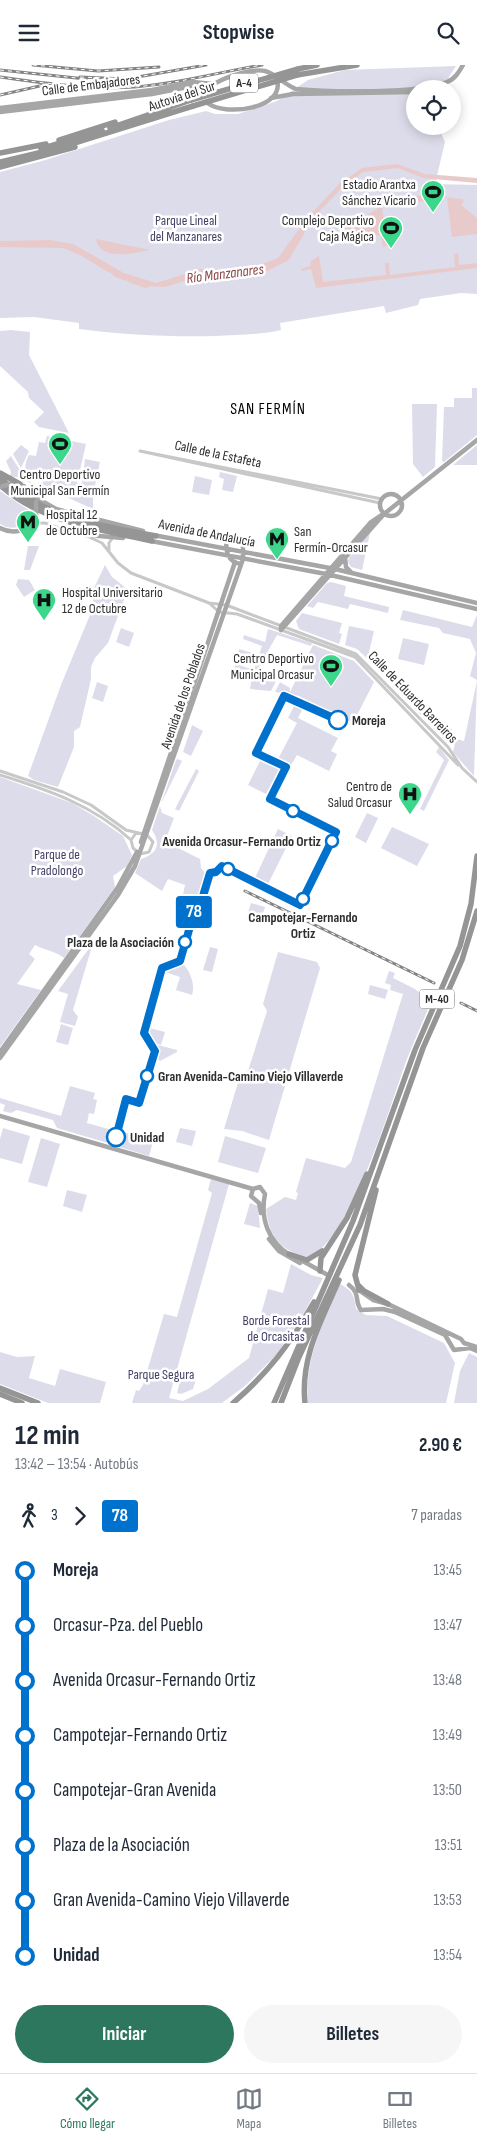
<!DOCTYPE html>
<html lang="es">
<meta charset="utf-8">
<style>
body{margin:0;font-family:"Sofia Sans Condensed",sans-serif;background:#f6f6f7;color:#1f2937;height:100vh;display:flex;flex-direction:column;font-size:19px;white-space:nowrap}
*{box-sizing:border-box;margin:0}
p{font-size:16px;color:#747a83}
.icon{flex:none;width:28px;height:28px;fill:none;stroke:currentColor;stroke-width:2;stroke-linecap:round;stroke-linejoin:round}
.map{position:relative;height:1338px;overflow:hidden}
.sheet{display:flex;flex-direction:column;background:#fff;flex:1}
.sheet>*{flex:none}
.badge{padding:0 10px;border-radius:4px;font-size:18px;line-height:32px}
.controls{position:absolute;left:406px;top:15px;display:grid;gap:10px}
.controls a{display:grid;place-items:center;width:55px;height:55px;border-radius:50%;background:#fff;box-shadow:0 2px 12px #0003;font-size:25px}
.map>.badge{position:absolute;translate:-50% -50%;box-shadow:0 0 0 2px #fff}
.legs{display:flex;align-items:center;gap:8px;height:55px;padding:0 15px;font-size:16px}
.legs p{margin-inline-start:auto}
.head{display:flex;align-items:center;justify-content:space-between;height:85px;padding:0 15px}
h1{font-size:28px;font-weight:700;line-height:38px}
.primary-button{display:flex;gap:10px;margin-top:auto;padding:10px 15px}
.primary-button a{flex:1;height:58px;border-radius:30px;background:#2c775d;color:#fff;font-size:20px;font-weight:700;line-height:58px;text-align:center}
.primary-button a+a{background:#f6f6f7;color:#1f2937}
ul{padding:0 15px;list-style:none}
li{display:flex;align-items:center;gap:18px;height:55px;font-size:19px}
li i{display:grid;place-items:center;width:8px;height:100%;margin:0 6px;background:currentColor}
li i::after{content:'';width:12px;height:12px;margin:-6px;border:4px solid;border-radius:50%;background:#fff}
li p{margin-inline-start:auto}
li:first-child i{background:linear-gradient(#0000 50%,currentColor 0)}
li:last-child i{background:linear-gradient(currentColor 50%,#0000 0)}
header{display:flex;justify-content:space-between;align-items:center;height:65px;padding:0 15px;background:#fff;font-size:22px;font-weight:700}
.tab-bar{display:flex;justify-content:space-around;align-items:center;height:70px;border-top:1px solid #e0e1e3;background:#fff;font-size:14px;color:#747a83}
.tab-bar a{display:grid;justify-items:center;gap:2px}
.tab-bar .current{color:#2c775d}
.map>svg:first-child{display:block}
.green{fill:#dddcea}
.water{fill:#e8cacb}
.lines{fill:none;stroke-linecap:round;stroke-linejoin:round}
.river{stroke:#e8cacb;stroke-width:5}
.minor{stroke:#c8c8c8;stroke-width:3}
.major{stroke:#a6a6a6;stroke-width:4.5}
.highway{stroke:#959595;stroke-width:5.5}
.rail-casing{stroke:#838383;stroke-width:3}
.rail{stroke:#fff;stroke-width:1;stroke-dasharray:4;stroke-linecap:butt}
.major-bridge{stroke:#a6a6a6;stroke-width:4.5}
.highway-bridge{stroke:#959595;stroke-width:5.5}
.line-1-casing{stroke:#fff;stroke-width:11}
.line-1{stroke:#0072ce;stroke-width:8}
.stop-1-dot{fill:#fff;stroke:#0072ce;stroke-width:2.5}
.labels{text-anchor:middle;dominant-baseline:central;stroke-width:5;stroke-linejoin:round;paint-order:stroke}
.shield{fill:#fff;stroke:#6d6d6d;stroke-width:1}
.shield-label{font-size:12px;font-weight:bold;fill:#2e2e2e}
.street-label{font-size:14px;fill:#2e2e2e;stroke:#fff}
.poi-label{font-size:14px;fill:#2e2e2e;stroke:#fff;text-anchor:end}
.park-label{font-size:14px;fill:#433f66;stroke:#fff}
.stop-label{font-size:14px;font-weight:bold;fill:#2e2e2e;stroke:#fff;text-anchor:start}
.water-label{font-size:15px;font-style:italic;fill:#894245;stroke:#fff}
.quarter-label{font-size:16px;letter-spacing:1px;fill:#000;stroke:#fff}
</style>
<header><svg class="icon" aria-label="menu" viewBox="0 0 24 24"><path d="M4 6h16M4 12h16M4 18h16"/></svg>Stopwise<svg class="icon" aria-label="search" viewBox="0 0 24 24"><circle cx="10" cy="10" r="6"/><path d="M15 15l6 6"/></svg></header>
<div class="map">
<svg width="477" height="1338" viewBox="0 0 477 1338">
<rect width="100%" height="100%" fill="#fff"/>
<!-- green -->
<path class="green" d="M456 1 441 24H415V61H438L445 77 435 119 477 120V229L461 228 420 234 418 240 386 248 384 241 280 258 281 265C259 270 237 270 215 271 169 272 125 270 79 264V258L34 252 0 253V107L42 96 169 55 198 48 206 46 215 49H238L277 36 308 15 345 5Z
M11 265 30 267 29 290 69 368 39 362 34 357 44 347 29 333 28 327 0 301V266Z
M472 323H477V370L444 397 442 396 444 342H454V333H472Z
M412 339H437L435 402 423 412 413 399Z
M47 371 86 379 77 418 82 419 85 394 100 397 93 430V444L44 422 42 415 34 411 30 413C24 405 24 399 29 390L36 391 39 377 45 378Z
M21 380 29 386 21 403 13 389Z
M477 380V400H453Z
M11 391 21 407 32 419 21 413 10 411 11 407 6 396Z
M220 407 237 411 233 427 222 425 224 414 219 412Z
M195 411 212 415 209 430 192 427Z
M0 426 33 448C27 462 13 467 0 459Z
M370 468 362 505 351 502 348 497 349 493Z
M28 481H39L30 505H24Z
M105 500 112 512 126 523V529L108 578 95 593 91 602V614L80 662 74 666V682L58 722 34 715 28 711 61 620 92 545 94 523Z
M18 514 29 515 35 525 24 532 16 520Z
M331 517 346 521 344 531 389 542 388 548 350 539 348 544 318 537 313 543 307 541 327 518Z
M403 545 472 562 477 550V615L470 611 476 588 470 574 443 568 439 563 400 555Z
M302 548 342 558 339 568 342 569 339 579 299 564 296 556Z
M349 561 374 566 369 587 377 590 374 600 357 584 345 580Z
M121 563 134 568 129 582 116 577Z
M268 564 312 578 311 581 277 570 259 602 260 605 277 614 271 626 250 624 252 611 234 604 236 599 254 605 257 596 238 589 239 584 259 590 262 581 243 574 244 570 265 577Z
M403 573 429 579 424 600 398 594Z
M313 580 354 596 374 617 353 658 299 631 275 627 280 617 290 623V627Z
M477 616 474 711 453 687 456 674 464 676Z
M97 617 108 621 103 637 92 633Z
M296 637 304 641 298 653 338 673 331 686 337 689 329 706 297 690 291 700 278 694 297 658 288 653Z
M419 641 437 660 452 664 449 676 445 675 417 646Z
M192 660 203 666 191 691 183 687Z
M439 682 449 695 424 746 420 744 444 695 436 687Z
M178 694 182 696 161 739 176 695Z
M261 694 280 703 266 729 248 720Z
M196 704 199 706 179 746 175 744Z
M0 712 72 738 94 751 123 771 132 790 127 801 113 811 115 822 64 893C56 886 44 885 35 880L29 889 35 894 17 919 41 925 0 982Z
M160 741 162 748 174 753 167 771 168 778 200 794 201 803 206 809 197 838 182 834 185 820 168 814 162 826 135 808 141 794C156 789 162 780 152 765Z
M367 748 378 753 366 778 355 772Z
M392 762 429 779 417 801 381 783Z
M278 764 292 771 268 819 255 813Z
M251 838 265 842 260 858 246 854Z
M93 878 73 945 78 952 75 961 60 957 68 929 58 926Z
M210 882 218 884 212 907 203 905Z
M278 887 317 897 320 903 269 1075 242 1066 224 1064 240 1011 248 1006 267 946 263 939Z
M180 896C189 903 196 919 192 930L176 925 180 912 162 906 163 903Z
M389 906 395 908 393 913 415 924 431 937C423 956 415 974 407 994 389 1042 354 1169 309 1193 280 1184 270 1175 266 1144L285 1132 296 1135 298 1128 296 1127 306 1093 345 1103 351 1097 403 929 390 925 391 920 385 918Z
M370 920 388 925 385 934 368 929Z
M61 959 73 963 68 980 56 977Z
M146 962 165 967 161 980 150 977 144 968Z
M150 978 177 985V987L160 996 154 990 155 986Z
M70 1021 95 1028 93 1034 97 1035 94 1049 89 1048 87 1058 112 1065 108 1078 57 1063 53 1055 17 1045 11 1048 3 1046 5 1040 0 1038V1033L61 1051Z
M3 1063 30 1071 22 1099 0 1093V1074Z
M180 1063 196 1066 192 1081 176 1077Z
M121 1066 153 1077 149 1091 116 1081Z
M225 1071 266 1083 258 1108 218 1097Z
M41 1073 60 1079 47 1122 28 1117Z
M211 1114 229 1119 169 1333 183 1336 208 1324 249 1293 268 1224 283 1228 291 1199 311 1210 323 1213 304 1248 277 1289 246 1320 222 1338H132L136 1325 139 1326 143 1320 164 1249 177 1252 212 1128 208 1125Z
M67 1125 87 1130 82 1147 63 1141Z
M250 1138 258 1141 260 1163 244 1159Z
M340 1219C353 1226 354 1230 356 1244L366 1250 387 1251 444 1278 455 1298 446 1338H308C304 1295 323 1258 340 1219Z
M0 1287 17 1292 35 1291 29 1313 55 1321 60 1304 106 1317 100 1338H48L0 1319Z
M469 1288 477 1292V1338H454L460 1306Z
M183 1305 189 1307 190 1312 196 1314 193 1324 181 1329 177 1328Z"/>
<!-- water -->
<path class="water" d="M397 99 425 109 477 113V118L423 113 398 103 363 107 342 123 313 153 289 195 265 207 198 212 165 222 144 221 106 206 82 191 63 183 0 182V176L50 175 73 179 124 208 156 218 201 204H249L278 193 308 152 340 118 362 103Z
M422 130 462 134 464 136 461 140 477 153V169L452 172 447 133 382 142 387 181 383 182 381 170 342 174 344 165 378 143 376 139 379 138Z
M96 174 150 185C134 188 100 197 96 174Z
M458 188 459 200 477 198V203L316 223 311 204 302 206 301 204 310 201 311 196 319 191 323 217 386 210 385 198H389L390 210 455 202 454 189Z"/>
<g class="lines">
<!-- river -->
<path class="river" d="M115 209 146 221"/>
<!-- minor -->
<path class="minor" d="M140 386 382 434
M140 386 380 438
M32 458H45L76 469
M89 472 102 478 118 498 131 508 209 538 226 540 356 589 448 682 462 703 477 717
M109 486V478L113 472
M209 538 219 547 237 549 355 592 458 700
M0 706 63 727 91 740 126 765 147 770 153 777 149 787 140 789 133 783 131 775 136 768
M0 710C48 725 93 740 131 775"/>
<!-- major -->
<path class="major" d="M271 33 293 29 415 27
M209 39C226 51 285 44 277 15
M0 43 152 25 193 17 213 19
M0 47 152 29 193 21 202 22 207 26C214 14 252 3 265 6 276 9 285 20 296 24 327 27 421 29 447 17 455 14 459 7 463 0
M10 419 24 421 35 433
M380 440a11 11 0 1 1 22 0a11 11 0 1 1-22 0Z
M35 432 56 444 143 466
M0 463C15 471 29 465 36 450
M75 469 123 473
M153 470 335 504 477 538
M151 476 326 509 477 544
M345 492 346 502 351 507
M281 565 384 449 477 375
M281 565V561L371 457 383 449
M141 777 235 497
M0 987 118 822 137 787
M0 993 118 830 135 801 243 494V480L237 476 227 473C225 485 227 497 241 499
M0 1051 253 1124 260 1122 265 1129C260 1153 268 1177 290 1190
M253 1124 251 1131 259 1138 261 1148
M269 1174 279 1186 300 1198
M299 1194 326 1209
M349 1220C361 1229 354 1236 361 1245L383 1244 395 1247 445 1270 454 1285 470 1283 477 1286
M360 1226 373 1235 388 1239 461 1274 464 1278 477 1282"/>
<!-- highway -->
<path class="highway" d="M298 4 317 0
M297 10 357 0
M110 63 191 35
M59 75 115 57
M41 84 102 65
M0 88 46 79
M0 97 55 84 193 41
M0 102 75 82
M0 408 20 419
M0 413C44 453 99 460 156 471
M0 420C43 458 98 464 152 476
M289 1189 307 1195 322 1186
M320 1206 321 1193 347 1153 367 1109
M358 1220 364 1226 388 1239
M359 1225 355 1210 376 1125
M0 1323 38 1338
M0 1329 22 1338
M233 1338C269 1307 290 1279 314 1237
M274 1338 353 1156 415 985 460 881 471 839 477 791
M281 1338 299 1292 360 1160 423 983 462 895 477 846
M305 1338C300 1292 322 1255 339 1215"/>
<!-- rail casing -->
<g class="rail-casing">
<path id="rail" d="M33 0 98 6 159 2
M0 5 86 14
M0 12C43 18 90 25 134 22 177 19 219 7 262 0
M80 12 126 14 206 0
M0 30 44 20
M245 826 434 918
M461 938 477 946"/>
</g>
<!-- rail -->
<use href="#rail" class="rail"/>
<!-- major-bridge -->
<path class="major-bridge" d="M0 422 10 419
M36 450V437"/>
<!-- highway-bridge -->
<path class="highway-bridge" d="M191 35 298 4
M193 41 297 10"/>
</g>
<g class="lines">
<!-- line-1 casing -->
<g class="line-1-casing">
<path id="line-1" d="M116 1072 126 1034 139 1038 155 986 144 968 162 903 180 896 196 841H200L210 808 216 807 222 801 300 840 336 767 270 734 286 702 256 688 284 631 338 655"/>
</g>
<!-- line-1 -->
<use href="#line-1" class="line-1"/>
</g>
<!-- icons -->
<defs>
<g id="stadium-pin" transform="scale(1.25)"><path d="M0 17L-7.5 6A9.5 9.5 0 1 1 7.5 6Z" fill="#3dd78b" stroke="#fff"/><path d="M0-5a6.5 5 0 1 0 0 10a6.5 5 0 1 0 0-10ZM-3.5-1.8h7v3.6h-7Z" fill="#111"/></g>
<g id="metro-pin" transform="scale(1.25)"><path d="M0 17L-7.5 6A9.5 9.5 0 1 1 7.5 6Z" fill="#3dd78b" stroke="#fff"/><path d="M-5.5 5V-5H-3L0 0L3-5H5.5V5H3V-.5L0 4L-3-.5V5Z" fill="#111"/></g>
<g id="hospital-pin" transform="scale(1.25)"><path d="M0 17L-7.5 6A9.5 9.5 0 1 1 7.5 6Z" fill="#3dd78b" stroke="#fff"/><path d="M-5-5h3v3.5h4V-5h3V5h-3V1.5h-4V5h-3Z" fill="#111"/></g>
</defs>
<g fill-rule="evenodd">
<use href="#stadium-pin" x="433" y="127"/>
<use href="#stadium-pin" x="391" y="163"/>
<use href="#stadium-pin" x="60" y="379"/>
<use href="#metro-pin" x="28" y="457"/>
<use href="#metro-pin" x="277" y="474"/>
<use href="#hospital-pin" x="44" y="535"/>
<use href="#stadium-pin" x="331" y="601"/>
<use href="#hospital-pin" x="410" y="729"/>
</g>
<!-- markers -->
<g class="stop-1-dot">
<circle cx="338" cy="655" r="9"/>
<circle cx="293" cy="746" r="6"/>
<circle cx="332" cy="776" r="6"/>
<circle cx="228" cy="804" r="6"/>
<circle cx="303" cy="834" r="6"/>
<circle cx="185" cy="877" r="6"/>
<circle cx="147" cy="1011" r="6"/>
<circle cx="116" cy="1072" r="9"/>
</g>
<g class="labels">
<!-- shield labels -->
<g class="shield">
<rect x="230" y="8.5" width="28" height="19" rx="4"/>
<rect x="419.5" y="924.5" width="35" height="19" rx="4"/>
</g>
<g class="shield-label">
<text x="244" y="18">A-4</text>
<text x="437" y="934">M-40</text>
</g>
<!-- street labels -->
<g class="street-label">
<text transform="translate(91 20) rotate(-7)">Calle de Embajadores</text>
<text transform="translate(182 31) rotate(-18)">Autovía del Sur</text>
<text transform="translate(218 389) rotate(12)">Calle de la Estafeta</text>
<text transform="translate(207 468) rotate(11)">Avenida de Andalucía</text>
<text transform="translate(183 631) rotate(-71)">Avenida de los Poblados</text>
<text transform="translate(413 632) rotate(46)">Calle de Eduardo Barreiros</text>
</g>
<!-- poi labels -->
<g class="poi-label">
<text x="416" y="119">Estadio Arantxa<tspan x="416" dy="16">Sánchez Vicario</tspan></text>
<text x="374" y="155">Complejo Deportivo<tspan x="374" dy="16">Caja Mágica</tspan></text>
<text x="60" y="409" text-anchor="middle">Centro Deportivo<tspan x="60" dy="16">Municipal San Fermín</tspan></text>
<text x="46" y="449" text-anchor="start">Hospital 12<tspan x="46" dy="16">de Octubre</tspan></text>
<text x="294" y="466" text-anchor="start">San<tspan x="294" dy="16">Fermín-Orcasur</tspan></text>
<text x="62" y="527" text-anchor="start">Hospital Universitario<tspan x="62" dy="16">12 de Octubre</tspan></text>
<text x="314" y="593">Centro Deportivo<tspan x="314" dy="16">Municipal Orcasur</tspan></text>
<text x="392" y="721">Centro de<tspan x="392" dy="16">Salud Orcasur</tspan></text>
</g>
<!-- park labels -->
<g class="park-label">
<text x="186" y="155">Parque Lineal<tspan x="186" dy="16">del Manzanares</tspan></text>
<text x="57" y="789">Parque de<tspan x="57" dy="16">Pradolongo</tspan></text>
<text x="276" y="1255">Borde Forestal<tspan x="276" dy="16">de Orcasitas</tspan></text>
<text x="161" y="1309">Parque Segura</text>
</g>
<!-- stop labels -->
<g class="stop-label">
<text x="352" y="655">Moreja</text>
<text x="321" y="776" text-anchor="end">Avenida Orcasur-Fernando Ortiz</text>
<text x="303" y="852" text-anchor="middle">Campotejar-Fernando<tspan x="303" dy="16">Ortiz</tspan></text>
<text x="174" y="877" text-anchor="end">Plaza de la Asociación</text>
<text x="158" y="1011">Gran Avenida-Camino Viejo Villaverde</text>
<text x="130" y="1072">Unidad</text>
</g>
<!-- water labels -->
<g class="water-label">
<text transform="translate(225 209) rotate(-7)">Río Manzanares</text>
</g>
<!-- quarter labels -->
<g class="quarter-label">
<text x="268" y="344">SAN FERMÍN</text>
</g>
</g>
</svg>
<div class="controls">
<a><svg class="icon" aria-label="locate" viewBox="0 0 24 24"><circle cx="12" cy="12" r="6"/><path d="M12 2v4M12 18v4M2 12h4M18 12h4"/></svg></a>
</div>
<b class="badge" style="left:194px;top:847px;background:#0072ce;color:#fff">78</b>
</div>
<section class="sheet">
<div class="head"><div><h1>12 min</h1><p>13:42 – 13:54 · Autobús</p></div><b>2.90 €</b></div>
<div class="legs"><svg class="icon" aria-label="walk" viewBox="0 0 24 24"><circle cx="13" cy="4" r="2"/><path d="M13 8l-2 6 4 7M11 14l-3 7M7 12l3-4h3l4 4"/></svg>3<svg class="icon" aria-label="forward" viewBox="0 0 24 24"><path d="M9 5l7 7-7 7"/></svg><b class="badge" style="background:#0072ce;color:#fff">78</b><p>7 paradas</p></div>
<ul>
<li><i style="color:#0072ce"></i><b>Moreja</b><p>13:45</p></li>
<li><i style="color:#0072ce"></i><span>Orcasur-Pza. del Pueblo</span><p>13:47</p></li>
<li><i style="color:#0072ce"></i><span>Avenida Orcasur-Fernando Ortiz</span><p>13:48</p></li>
<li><i style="color:#0072ce"></i><span>Campotejar-Fernando Ortiz</span><p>13:49</p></li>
<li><i style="color:#0072ce"></i><span>Campotejar-Gran Avenida</span><p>13:50</p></li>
<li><i style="color:#0072ce"></i><span>Plaza de la Asociación</span><p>13:51</p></li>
<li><i style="color:#0072ce"></i><span>Gran Avenida-Camino Viejo Villaverde</span><p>13:53</p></li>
<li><i style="color:#0072ce"></i><b>Unidad</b><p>13:54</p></li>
</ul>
<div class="primary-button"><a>Iniciar</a><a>Billetes</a></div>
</section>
<nav class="tab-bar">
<a class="current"><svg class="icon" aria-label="directions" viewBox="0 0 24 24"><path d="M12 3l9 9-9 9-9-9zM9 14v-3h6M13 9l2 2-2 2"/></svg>Cómo llegar</a>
<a><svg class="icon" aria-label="map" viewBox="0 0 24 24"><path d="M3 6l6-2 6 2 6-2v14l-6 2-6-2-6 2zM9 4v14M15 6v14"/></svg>Mapa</a>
<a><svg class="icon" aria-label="tickets" viewBox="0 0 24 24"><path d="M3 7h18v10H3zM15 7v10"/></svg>Billetes</a>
</nav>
